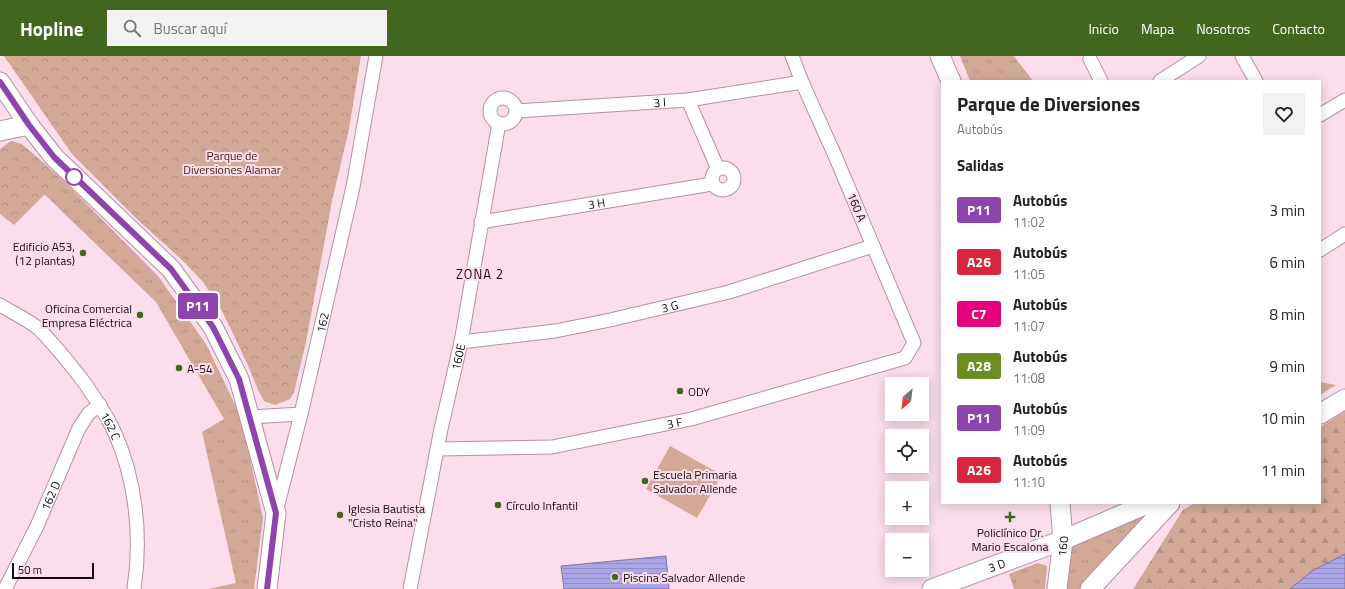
<!DOCTYPE html>
<html lang="es">
<meta charset="utf-8">
<style>
body{margin:0;font-family:"Titillium Web",sans-serif;background:#f2f2f2;color:#222;height:100vh;display:flex;flex-direction:column;font-size:15px;white-space:nowrap}
*{box-sizing:border-box;margin:0}
p{font-size:13px;color:#767676}
.icon{flex:none;width:22px;height:22px;fill:none;stroke:currentColor;stroke-width:2;stroke-linecap:round;stroke-linejoin:round}
.map{position:relative;flex:1;overflow:hidden}
.drawer{position:absolute;left:941px;top:24px;width:380px;height:424px;display:flex;flex-direction:column;background:#fff;border-radius:0px;box-shadow:0 2px 10px #0003}
.drawer>*{flex:none}
.badge{padding:0 8px;border-radius:3px;font-size:14px;line-height:26px}
.needle{width:26px;rotate:208deg}
.buttons{position:absolute;left:885px;top:321px;display:grid;gap:8px}
.buttons a{display:grid;place-items:center;width:44px;height:44px;border-radius:0px;background:#fff;box-shadow:0 2px 10px #0003;font-size:20px}
.scale{position:absolute;left:12px;bottom:10px;width:82px;box-sizing:border-box;padding-left:4px;border:2px solid #15090f;border-top:0;font-size:11px;line-height:14px;white-space:nowrap;color:#15090f;-webkit-text-stroke:3px #fbddec;paint-order:stroke}
.map>.badge{position:absolute;translate:-50% -50%;box-shadow:0 0 0 2px #fff}
h2{padding:0 16px;font-size:15px;line-height:36px}
.round{display:grid;place-items:center;flex:none;width:42px;height:42px;border-radius:0px;background:#f2f2f2}
.headline{display:flex;align-items:center;justify-content:space-between;height:68px;padding:0 16px}
h1{font-size:19px;font-weight:700;line-height:30px}
ul{padding:0;list-style:none}
li{display:flex;align-items:center;gap:12px;height:52px;padding:0 16px}
li div{flex:1}
li b{display:block;font-size:15px}
li em{font-style:normal}
li .badge{min-width:44px;font-weight:700;text-align:center}
header{display:flex;align-items:center;gap:24px;box-sizing:border-box;height:56px;padding:0 20px;background:#41661e;color:#fff}
header strong{font-size:19px}
nav{display:flex;gap:22px;margin-inline-start:auto;font-size:14px}
.search{width:280px;height:36px;background:#f2f2f2;display:flex;align-items:center;gap:10px;box-sizing:border-box;padding:0 14px;border-radius:0px;color:#767676;font-size:15px}
.map>svg:first-child{display:block}
.grass{fill:url(#grass-tufts)}
.forest{fill:url(#forest-firs)}
.park{fill:url(#park-crowns)}
.pitch{fill:#d2a997}
.water{fill:url(#water-rules);stroke:#7e77a5}
.lines{fill:none;stroke-linecap:round;stroke-linejoin:round}
.street-casing{stroke:#b591a4;stroke-width:15}
.secondary-casing{stroke:#b591a4;stroke-width:21}
.street{stroke:#fff;stroke-width:13}
.secondary{stroke:#fff;stroke-width:19}
.line-casing{stroke:#fff;stroke-width:9}
.line{stroke:#8e44ad;stroke-width:6}
.stop-dot{fill:#fff;stroke:#8e44ad;stroke-width:2}
.poi-dot{fill:#41661e;stroke:#fbddec;stroke-width:1.5}
.labels{text-anchor:middle;dominant-baseline:central;stroke-width:4;stroke-linejoin:round;paint-order:stroke}
.street-label{font-size:12px;fill:#15090f;stroke:#fbddec}
.park-label{font-size:12px;fill:#4c220e;stroke:#fbddec}
.poi-label{font-size:12px;fill:#15090f;stroke:#fbddec;text-anchor:start}
.neighbourhood-label{font-size:13px;letter-spacing:1px;fill:#15090f;stroke:#fbddec}
</style>
<header>
<strong>Hopline</strong>
<div class="search"><svg class="icon" aria-label="search" viewBox="0 0 24 24"><circle cx="10" cy="10" r="6"/><path d="M15 15l6 6"/></svg>Buscar aquí</div>
<nav><a>Inicio</a><a>Mapa</a><a>Nosotros</a><a>Contacto</a></nav>
</header>
<div class="map">
<svg width="1345" height="533" viewBox="0 0 1345 533">
<defs>
<pattern id="grass-tufts" width="24" height="20" patternUnits="userSpaceOnUse"><rect width="24" height="20" fill="#d2a997"/><path d="M3 7l-1-3M5 7V3M7 7l1-3M15 17l-1-3M17 17v-4M19 17l1-3" fill="none" stroke="#b39081"/></pattern>
<pattern id="forest-firs" width="22" height="20" patternUnits="userSpaceOnUse"><rect width="22" height="20" fill="#d2a997"/><path d="M5 1l3.5 6h-7zM16 11l3.5 6h-7z" fill="#b39081"/></pattern>
<pattern id="park-crowns" width="20" height="18" patternUnits="userSpaceOnUse"><rect width="20" height="18" fill="#d2a997"/><path d="M2 6a3 3 0 1 1 6 0M12 15a3 3 0 1 1 6 0" fill="none" stroke="#b39081"/></pattern>
<pattern id="water-rules" width="6" height="5" patternUnits="userSpaceOnUse"><rect width="6" height="5" fill="#aba6e5"/><path d="M0 2.5h6" fill="none" stroke="#928ec3"/></pattern>
</defs>
<rect width="100%" height="100%" fill="#fbddec"/>
<!-- grass -->
<path class="grass" d="M960 0H1014L1033 25H970Z
M61 122 158 220 206 288 241 361 263 462 254 533H208L236 527 202 376 224 363 156 246 44 138Z
M1320 326 1336 329 1320 339Z
M1160 449 1081 533H1064L1070 486Z
M1038 507 1047 510 1045 533H1014L1009 518Z"/>
<!-- forest -->
<path class="forest" d="M1345 355V533H1133L1183 454 1195 447H1320V371Z"/>
<!-- park -->
<path class="park" d="M4 0H361L349 73 332 145 306 286 294 336 290 343 275 349 264 345 258 334 250 314 237 286 221 253 203 226 183 205 137 163 72 98Z
M11 85 22 88 61 122 14 169 0 158V93Z"/>
<!-- pitch -->
<path class="pitch" d="M670 390 722 419 697 462 646 433Z"/>
<!-- water -->
<path class="water" d="M1345 498V533H1290L1312 515Z
M666 500 669 533H564L561 510Z"/>
<g class="lines">
<!-- street casing -->
<g class="street-casing">
<g id="street">
<path d="M1242 0 1256 25"/>
<path d="M1090 3 1101 25"/>
<path d="M1160 25 1199 0"/>
<circle cx="503" cy="55" r="13"/>
<path d="M688 44 718 113"/>
<path id="s1" d="M516 55 688 44 802 26"/>
<path d="M1320 59 1345 44"/>
<circle cx="723" cy="123" r="11"/>
<path id="s2" d="M481 166 712 128"/>
<path d="M1320 194 1345 178"/>
<path id="s3" d="M0 249C11 256 29 264 39 273 55 289 70 308 84 326 95 342 106 358 114 375 136 423 142 481 134 533"/>
<path id="s4" d="M461 286 555 275 610 264 729 236 873 190"/>
<path d="M250 361 301 358"/>
<path id="s5" d="M437 393 552 391 691 363 905 302 914 287 836 102 802 26 792 0"/>
<path id="s6" d="M276 456 301 358 353 131 376 0"/>
<path id="s7" d="M5 533 37 470 79 372 89 357 100 349"/>
<path id="s8" d="M410 533 441 373 461 286 499 67"/>
</g>
</g>
<!-- secondary casing -->
<g class="secondary-casing">
<g id="secondary">
<path d="M940 0 951 25"/>
<path d="M0 26 29 69 54 101 171 213 213 271 239 323 276 457 267 533"/>
<path d="M0 75 29 69"/>
<path d="M1320 358 1345 343"/>
<path id="s9" d="M932 533 1063 484 1149 447"/>
<path id="s10" d="M1057 533 1063 484 1060 447"/>
<path d="M1090 533 1170 447"/>
</g>
</g>
<!-- street -->
<use href="#street" class="street"/>
<!-- secondary -->
<use href="#secondary" class="secondary"/>
</g>
<g class="lines">
<!-- line casing -->
<g class="line-casing">
<path id="line" d="M0 26 29 69 54 101 171 213 213 271 239 323 276 457 267 533"/>
</g>
<!-- line -->
<use href="#line" class="line"/>
</g>
<!-- markers -->
<circle class="stop-dot" cx="74" cy="121" r="8"/>
<g class="poi-dot">
<circle cx="83" cy="197" r="4"/>
<circle cx="140" cy="259" r="4"/>
<circle cx="179" cy="312" r="4"/>
<circle cx="680" cy="335" r="4"/>
<circle cx="645" cy="425" r="4"/>
<circle cx="498" cy="449" r="4"/>
<circle cx="340" cy="459" r="4"/>
<path d="M1008 455h4v4h4v4h-4v4h-4v-4h-4v-4h4z"/>
<circle cx="615" cy="521" r="4"/>
</g>
<g class="labels">
<!-- street labels -->
<g class="street-label">
<text stroke="none"><textPath href="#s1" startOffset="144">3 I</textPath></text>
<text stroke="none"><textPath href="#s2" startOffset="117">3 H</textPath></text>
<text transform="translate(857 151) rotate(67)">160 A</text>
<text stroke="none"><textPath href="#s4" startOffset="212">3 G</textPath></text>
<text stroke="none"><textPath href="#s6" startOffset="195">162</textPath></text>
<text stroke="none"><textPath href="#s8" startOffset="237">160E</textPath></text>
<text stroke="none"><textPath href="#s5" startOffset="240">3 F</textPath></text>
<text stroke="none"><textPath href="#s3" startOffset="167">162 C</textPath></text>
<text stroke="none"><textPath href="#s7" startOffset="104">162 D</textPath></text>
<text stroke="none"><textPath href="#s10" startOffset="43">160</textPath></text>
<text stroke="none"><textPath href="#s9" startOffset="69">3 D</textPath></text>
</g>
<!-- park labels -->
<g class="park-label">
<text x="232" y="99">Parque de<tspan x="232" dy="14">Diversiones Alamar</tspan></text>
</g>
<!-- poi labels -->
<g class="poi-label">
<text x="75" y="190" text-anchor="end">Edificio A53,<tspan x="75" dy="14">(12 plantas)</tspan></text>
<text x="132" y="252" text-anchor="end">Oficina Comercial<tspan x="132" dy="14">Empresa Eléctrica</tspan></text>
<text x="187" y="312">A-54</text>
<text x="688" y="335">ODY</text>
<text x="653" y="418">Escuela Primaria<tspan x="653" dy="14">Salvador Allende</tspan></text>
<text x="506" y="449">Círculo Infantil</text>
<text x="348" y="452">Iglesia Bautista<tspan x="348" dy="14">"Cristo Reina"</tspan></text>
<text x="1010" y="476" text-anchor="middle">Policlínico Dr.<tspan x="1010" dy="14">Mario Escalona</tspan></text>
<text x="623" y="521">Piscina Salvador Allende</text>
</g>
<!-- neighbourhood labels -->
<g class="neighbourhood-label">
<text x="480" y="218">ZONA 2</text>
</g>
</g>
</svg>
<div class="buttons">
<a><svg class="needle" viewBox="-14 -14 28 28"><path d="M0-13l5 13h-10z" fill="#e53935"/><path d="M0 13l5-13h-10z" fill="#767676"/></svg></a>
<a><svg class="icon" aria-label="locate" viewBox="0 0 24 24"><circle cx="12" cy="12" r="6"/><path d="M12 2v4M12 18v4M2 12h4M18 12h4"/></svg></a>
<a>+</a>
<a>−</a>
</div>
<div class="scale">50 m</div>
<b class="badge" style="left:198px;top:250px;background:#8e44ad;color:#fff">P11</b>
<section class="drawer">
<div class="headline"><div><h1>Parque de Diversiones</h1><p>Autobús</p></div><a class="round"><svg class="icon" aria-label="heart" viewBox="0 0 24 24"><path d="M12 20l-8-8c-3-5 5-10 8-4 3-6 11-1 8 4z"/></svg></a></div>
<h2>Salidas</h2>
<ul>
<li><span class="badge" style="background:#8e44ad;color:#fff">P11</span><div><b>Autobús</b><p>11:02</p></div><em>3 min</em></li>
<li><span class="badge" style="background:#d7263d;color:#fff">A26</span><div><b>Autobús</b><p>11:05</p></div><em>6 min</em></li>
<li><span class="badge" style="background:#e6007e;color:#fff">C7</span><div><b>Autobús</b><p>11:07</p></div><em>8 min</em></li>
<li><span class="badge" style="background:#6b8e23;color:#fff">A28</span><div><b>Autobús</b><p>11:08</p></div><em>9 min</em></li>
<li><span class="badge" style="background:#8e44ad;color:#fff">P11</span><div><b>Autobús</b><p>11:09</p></div><em>10 min</em></li>
<li><span class="badge" style="background:#d7263d;color:#fff">A26</span><div><b>Autobús</b><p>11:10</p></div><em>11 min</em></li>
</ul>
</section>
</div>
